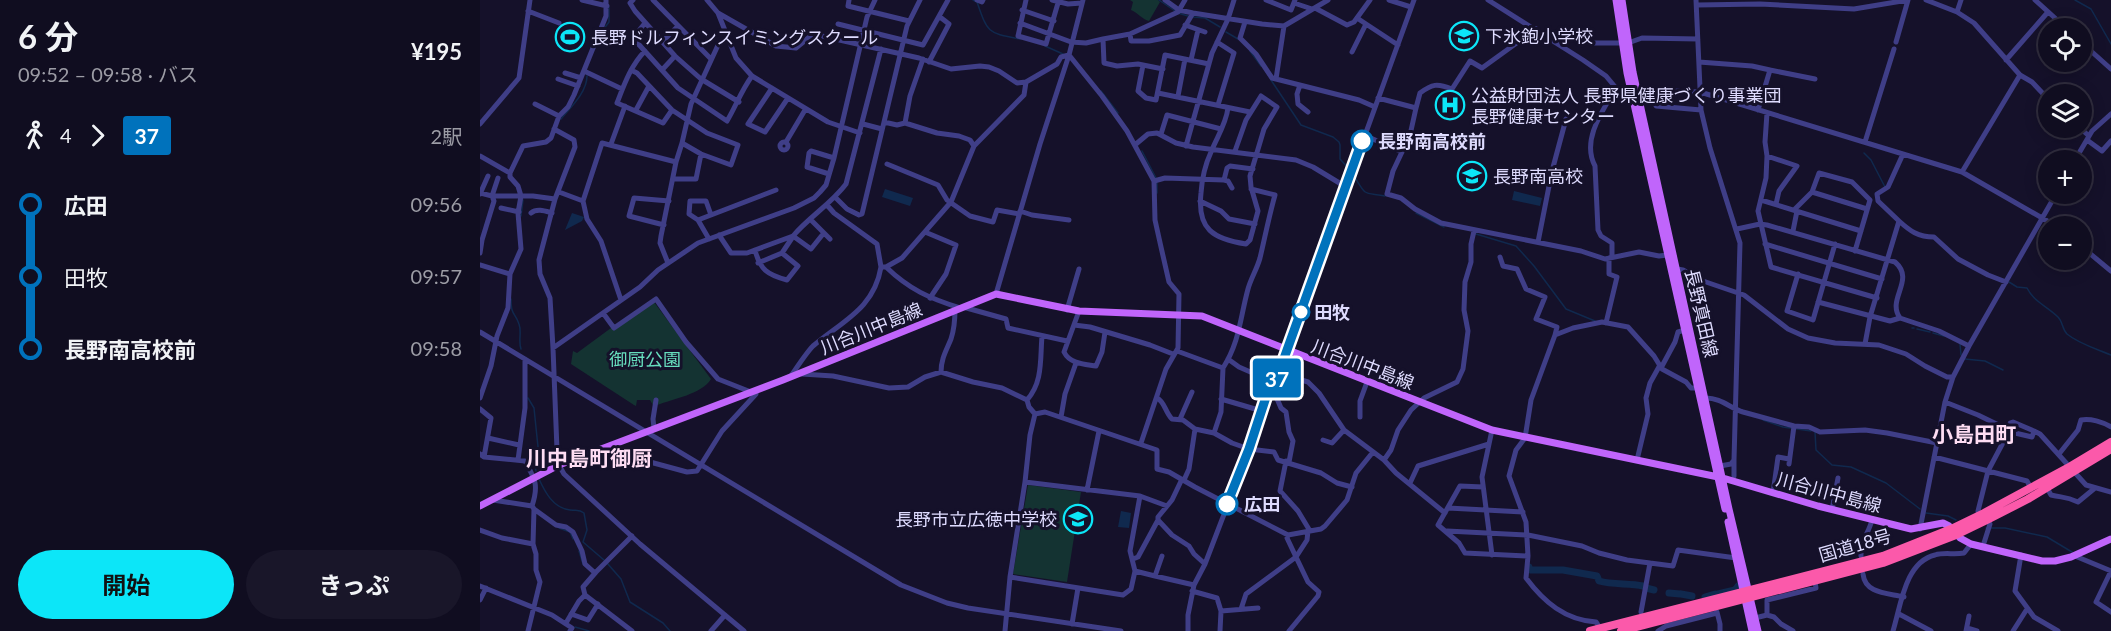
<!DOCTYPE html>
<html lang="ja">
<meta charset="utf-8">
<style>
body{margin:0;font-family:Lato,"Noto Sans JP",sans-serif;background:#191629;color:#f1f3f6;height:100vh;display:flex;flex-direction:column;font-size:22px;white-space:nowrap}
*{box-sizing:border-box;margin:0}
p{font-size:20px;color:#9c9ca5}
.icon{flex:none;width:33px;height:33px;fill:none;stroke:currentColor;stroke-width:2;stroke-linecap:round;stroke-linejoin:round}
.map{position:relative;flex:1;overflow:hidden}
.drawer{display:flex;flex-direction:column;background:#100d20;width:480px}
.drawer>*{flex:none}
.badge{padding:0 12px;border-radius:4px;font-size:21px;line-height:39px}
.buttons{position:absolute;left:1558px;top:18px;display:grid;gap:12px}
.buttons a{display:grid;place-items:center;width:54px;height:54px;border-radius:50%;background:#100d20;box-shadow:0 3px 15px #0003,0 0 0 2px #302d3e;font-size:30px}
.map>.badge{position:absolute;translate:-50% -50%;box-shadow:0 0 0 3px #fff}
.legs{display:flex;align-items:center;gap:9px;height:66px;padding:0 18px;font-size:20px}
.legs p{margin-inline-start:auto}
.headline{display:flex;align-items:center;justify-content:space-between;height:102px;padding:0 18px}
h1{font-size:33px;font-weight:700;line-height:45px}
.action{display:flex;gap:12px;margin-top:auto;padding:12px 18px}
.action a{flex:1;height:69px;border-radius:36px;background:#0ce6f8;color:#111;font-size:24px;font-weight:700;line-height:69px;text-align:center}
.action a+a{background:#191629;color:#f1f3f6}
ul{padding:0 18px;list-style:none}
li{display:flex;align-items:center;gap:21px;height:72px;font-size:22px}
li i{display:grid;place-items:center;width:9px;height:100%;margin:0 8px;background:currentColor}
li i::after{content:'';width:15px;height:15px;margin:-8px;border:4px solid;border-radius:50%;background:#100d20}
li p{margin-inline-start:auto}
li:first-child i{background:linear-gradient(#0000 50%,currentColor 0)}
li:last-child i{background:linear-gradient(currentColor 50%,#0000 0)}
main{display:flex;flex:1;min-height:0}
.map>svg:first-child{display:block}
.green{fill:#143332}
.water{fill:#10294e}
.lines{fill:none;stroke-linecap:round;stroke-linejoin:round}
.stream{stroke:#10294e;stroke-width:1.5}
.river{stroke:#10294e;stroke-width:7}
.minor{stroke:#3f3e87;stroke-width:5}
.major{stroke:#c065fb;stroke-width:7}
.highway{stroke:#fb59aa;stroke-width:8}
.line-1-casing{stroke:#fff;stroke-width:14}
.line-1{stroke:#0072bc;stroke-width:9}
.stop-1-dot{fill:#fff;stroke:#0072bc;stroke-width:3}
.labels{text-anchor:middle;dominant-baseline:central;stroke-width:6;stroke-linejoin:round;paint-order:stroke}
.poi-label{font-size:18px;fill:#dedbfe;stroke:#15112a;text-anchor:start}
.stop-label{font-size:18px;font-weight:bold;fill:#dedbfe;stroke:#15112a;text-anchor:start}
.street-label{font-size:18px;fill:#dedbfe;stroke:#15112a}
.park-label{font-size:18px;fill:#67debe;stroke:#15112a}
.quarter-label{font-size:21px;font-weight:bold;fill:#feddf3;stroke:#15112a}
</style>
<main>
<section class="drawer">
<div class="headline"><div><h1>6 分</h1><p>09:52 – 09:58 · バス</p></div><b>¥195</b></div>
<div class="legs"><svg class="icon" aria-label="walk" viewBox="0 0 24 24"><circle cx="13" cy="4" r="2"/><path d="M13 8l-2 6 4 7M11 14l-3 7M7 12l3-4h3l4 4"/></svg>4<svg class="icon" aria-label="forward" viewBox="0 0 24 24"><path d="M9 5l7 7-7 7"/></svg><b class="badge" style="background:#0072bc;color:#fff">37</b><p>2駅</p></div>
<ul>
<li><i style="color:#0072bc"></i><b>広田</b><p>09:56</p></li>
<li><i style="color:#0072bc"></i><span>田牧</span><p>09:57</p></li>
<li><i style="color:#0072bc"></i><b>長野南高校前</b><p>09:58</p></li>
</ul>
<div class="action"><a>開始</a><a>きっぷ</a></div>
</section>
<div class="map">
<svg width="1631" height="631" viewBox="0 0 1631 631">
<rect width="100%" height="100%" fill="#15112a"/>
<!-- green -->
<path class="green" d="M650 0H678L680 2 669 21C663 20 658 13 651 10L653 2Z
M174 302 231 379C222 394 193 399 177 405H173L170 400H157L156 406 154 405 91 364 93 351 97 353 131 328Z
M548 485 601 492 587 582 533 574Z"/>
<!-- water -->
<path class="water" d="M405 189 433 198 430 206 402 197Z
M1034 191 1062 198 1060 206 1032 200Z
M92 213 104 217 102 221 85 230Z
M641 511 651 513 649 528 638 527Z"/>
<g class="lines">
<!-- stream -->
<path class="stream" d="M493 0 497 2C508 34 508 33 540 39
M679 0 695 11
M1595 0 1611 9 1631 44
M698 13 708 16
M713 17 725 18 740 27
M123 30 129 22V7
M746 32 758 39
M565 46 583 54
M770 51 781 66
M791 80 821 125 853 137 859 142 860 145V159L869 169
M621 91 638 113
M81 119C91 107 107 92 107 76
M662 151 676 178
M1384 153 1391 160 1405 187
M874 176C887 197 882 192 905 196
M677 183V193
M936 213 964 227
M41 216 43 200
M996 234 1036 246 1054 266 1086 309 1115 321
M1529 282 1537 287 1547 288C1554 302 1567 306 1578 317 1583 322 1582 329 1587 334 1599 344 1617 349 1631 355
M31 299C31 316 35 312 39 324 42 332 38 341 41 349
M1432 328H1434
M1437 329 1450 332
M1453 333 1464 336
M1480 344 1481 355
M1485 359 1505 361 1523 370
M48 398 54 408 58 447
M1283 420 1303 427 1331 431
M1335 432 1336 450 1352 465 1371 467 1406 483 1440 509
M55 466 56 471
M59 479C65 492 73 508 90 510 97 511 99 509 104 513L107 530 103 542 124 560
M1446 513 1468 516 1476 520
M79 528 90 532 93 539
M1506 528H1525L1567 537 1592 552
M99 551 103 564
M127 563 141 579 150 602 183 623 190 631
M95 627 109 631"/>
<!-- river -->
<path class="river" d="M1049 567 1050 570H1083L1117 576 1119 581C1133 585 1149 583 1163 586
M1166 588 1174 590
M1189 593 1200 594
M1201 594 1212 596
M1238 594 1255 590 1258 586
M1225 597 1235 594"/>
<!-- minor -->
<path class="minor" d="M102 0 127 6
M153 0 150 3 155 11 195 56 221 79 259 102
M173 0 231 59
M227 0 238 13 256 58 272 76 348 122 380 133
M369 0 368 6 429 21
M497 0 502 2 503 0
M546 0 538 36 566 44 578 3
M572 0 588 4 602 3
M685 0 699 10 713 13 782 24 804 26 848 0
M786 0 811 10 815 0
M909 0 931 7
M1008 0 1103 60 1126 76 1136 88 1143 92 1163 95 1192 91 1220 92 1482 172 1576 226
M1216 0 1221 110 1230 148 1260 243 1254 460 1251 464 1240 466
M1446 0 1477 12 1494 23 1540 75 1552 82 1569 100
M1555 0 1586 28
M814 3 832 9
M1217 5 1280 4 1374 9 1428 0
M835 8 867 25 874 22 890 0
M542 10 574 21
M48 11 79 23
M1477 12 1481 0
M238 13 296 46 316 48 333 34 439 58 471 69 500 66 509 67 519 71 537 83 546 82
M765 22 760 38 776 54 792 78 796 79
M165 23 153 38 198 88 247 121C256 106 261 91 272 76
M540 23 591 42 606 43 623 39 624 63 637 66 658 64 683 69
M358 24 443 45 468 0
M886 24 918 45
M705 25 725 32
M804 26 796 79 879 100 895 107
M650 34 651 41H669L700 35 713 13
M623 39 650 34 698 12 705 0
M183 41 198 26
M737 42 754 53 738 105
M1416 42 1428 0
M1077 43 1093 37 1113 43H1141
M1148 43 1162 38 1218 39
M1602 43 1631 69
M165 51C151 65 144 85 137 103L183 123 192 110
M872 52 886 24 877 18
M589 55 622 96 647 131 674 181 675 220 681 247 689 282 699 294 698 348 686 369 661 443
M711 60 718 30
M1526 60 1568 12
M449 62 469 24 460 17
M1219 62 1272 66 1290 70 1278 110
M663 65 658 91 666 98 676 100 685 55 729 64
M151 70 157 73 192 110 227 133 258 145 251 165 221 154 202 143
M182 70 195 56
M1290 70 1335 79
M104 71 142 89
M85 73 101 78
M78 79 98 86
M820 85 817 94 818 104 828 112
M292 88 268 124 285 132 308 98
M678 93 770 112
M1173 94 1176 106 1221 110
M698 96 705 59
M898 98 936 108 940 93C952 84 957 83 972 89L990 61 1002 68 1056 29
M55 104 79 116
M748 108C746 124 737 137 731 152 725 165 722 178 721 193 717 229 733 239 766 244L770 240 778 211 771 187 770 176 784 129 797 107 781 96 766 120 755 151
M156 110 169 86
M404 122 417 125 425 123 457 133 479 136 490 140 494 146
M425 123 430 96 443 59
M0 124 39 78 50 0
M383 124 402 129
M1600 128 1609 136
M681 134 687 115 741 129
M884 135 922 152 913 171 907 194 921 198 935 209 961 223 1101 251 1125 259 1159 252 1179 256 1188 255
M1607 140 1622 151 1631 141
M306 142 325 110
M1385 142 1414 49
M300 146a4 4 0 1 1 8 0a4 4 0 1 1-8 0Z
M131 144 145 106
M656 144 668 134 677 133 696 143 713 147 816 160 833 167 866 187
M706 146 732 53 748 19 754 0
M922 152 928 144 936 108
M0 156 30 173V177L38 186 41 196 38 213 41 249 30 274 28 308 17 336 11 366 0 398
M1287 156 1285 142 1287 113
M1595 160 1612 131 1631 114
M407 164 458 185 467 200 490 216 513 222 517 210 539 214
M1482 172 1540 75
M30 173 43 146 66 142 71 138 79 116 88 107 94 95 126 16V0
M349 174 327 167 329 153 331 151 354 158
M193 179H216L221 154
M744 180 747 168 750 166 773 169
M674 181 685 178 744 180 748 181 752 188
M79 192 103 201
M1332 192 1387 209
M0 193 12 196H53L75 199
M0 194 8 176
M355 197 367 209 379 215 382 214 427 26 440 0
M1281 200 1381 231
M720 201 741 211 749 219 775 224
M1296 204 1299 191 1317 166 1287 156 1286 178 1278 211 1291 267 1397 298
M347 205 354 213 397 244 401 267H406L422 258 471 202 494 146 544 95 546 82 577 64 581 57 589 55 603 0
M21 208 39 212
M1314 210 1332 192 1339 173 1372 182 1390 200 1375 251
M540 211 552 215 589 220
M51 213C57 208 65 211 72 213
M330 219 350 239
M218 220 209 214 210 201H226L231 215
M1419 221C1430 231 1438 237 1454 237L1478 259 1508 275 1526 282
M184 225 149 216 154 198 189 201
M1257 229 1280 224 1287 225 1415 262C1436 280 1406 299 1420 318L1459 331 1489 346
M1313 231 1317 211
M445 232 476 245 466 274 450 298
M343 234 331 249 313 236C329 217 351 204 366 184L401 49
M239 235 251 253H267L313 236
M229 239 218 220 296 190
M1058 242 1072 171 1086 119
M1285 244 1402 279
M1602 247 1631 271
M275 250C280 270 288 275 307 280L318 266 302 253
M0 253 2 240 14 201 12 196 18 178
M1132 256V243L1121 236 1118 230 1115 166C1101 140 1123 110 1136 88
M1020 257 1023 266 1037 269 1046 289 1065 297 1056 319 1077 327 1075 335
M188 263 180 243 181 236 196 162 202 143 211 104 239 43 247 39
M278 263 302 253 312 238
M0 265 30 274
M406 267C430 290 449 298 480 308
M1197 269 1203 270 1223 281 1264 295 1308 329 1328 338 1355 343 1399 345 1426 354 1445 366 1467 377H1473
M1318 274 1307 311 1333 320 1355 244
M516 294 560 144 589 55
M141 300 121 241 107 219 103 201 122 143 196 162
M1338 302 1410 321 1420 318
M483 307 526 319 528 328 587 341
M587 310 599 269
M599 311 584 352C590 364 604 364 616 366L622 352 625 332
M123 313 134 328 176 299 206 342 238 379 271 392
M1126 323 1137 277 1129 274V258
M594 325 610 327 670 345 693 354
M0 332 421 585 467 603 488 608 641 631
M1385 344 1390 317 1419 221 1398 201 1397 194 1408 187 1423 154
M73 348 70 298 60 274 59 260 75 199 95 147 94 140 74 129
M697 351 743 368 741 412 734 433
M748 359 759 367 775 374 797 378H815L828 382 839 393 864 430 904 460 916 473 965 513
M743 368C760 341 760 318 768 289 771 278 777 269 780 258 785 237 789 216 795 195L771 189
M1181 368 1195 342 1198 332 1205 330
M461 372C461 359 466 351 471 339 474 330 475 319 475 309
M322 374 353 376 409 388 428 387 445 377 461 372 493 382 522 388 547 400 549 407 555 414
M311 376C315 370 328 351 333 346 362 321 394 309 401 267
M792 387 801 408 806 412 809 432 813 441 809 462
M677 398C685 402 685 412 692 419L703 420 715 429 709 469 704 480
M1226 398C1241 398 1250 408 1263 412L1314 426 1329 427 1340 432 1385 430 1407 433 1457 443
M741 399 782 411
M547 400C563 382 560 360 562 336
M1465 402 1498 415 1535 433 1552 437 1554 431 1560 434 1606 485 1631 492
M0 409 11 418 4 457
M581 417 585 394 596 363
M880 417V401L887 382
M700 419 712 392
M174 428 173 419 176 400
M715 429 734 433 752 443 769 449 794 452 798 460 841 473 857 483 872 487
M8 438 39 445
M843 440 852 443 864 430
M123 448 157 455 170 462 207 472 217 471 242 431 276 394V390
M0 454 4 457 45 461C55 479 59 485 52 506L54 509 53 544 56 554V570L60 582 48 631
M1579 454 1598 430 1601 420C1610 418 1623 422 1631 427
M1454 457 1547 481 1551 488
M38 460 45 408V359
M904 460 911 450 918 430 931 410 944 398 977 382 983 369 988 331 984 310 985 282 991 262V244L994 231
M1157 460 1168 414 1166 398 1170 383 1180 365
M1309 464 1314 426
M1254 476V460
M702 479 692 500 678 517V520L692 535 709 546 714 554 725 564
M545 482 550 435 555 414 565 412 677 450V469L689 472 715 487 808 535 830 531 818 511 800 491 806 461
M930 483 938 466 1009 444
M1003 487 980 486 958 525 979 543 985 553 1048 556 1046 522 1029 476 1036 450 1045 438 1051 400 1075 335 1093 328 1122 322 1148 327 1174 356 1182 369 1206 382 1211 388H1218
M1567 488 1571 495C1583 498 1585 496 1598 502L1615 488
M607 490 619 431
M1293 493 1298 457 1309 459
M660 496 687 506
M13 500 52 506
M968 508 1043 512
M54 509 76 525 86 527 93 532 102 551 105 564 115 573
M1352 510 1358 478
M1499 516 1498 511 1508 471 1526 437 1530 423 1533 422 1554 431
M1440 529 1465 402 1473 377 1489 346 1576 194
M0 530 22 538 53 544
M830 531 841 529 845 526 867 500 876 473 893 452
M967 531 1048 535 1102 546 1119 553 1147 560 1193 566 1198 550 1256 558
M1503 546 1510 524 1507 520
M1012 555 1002 477 1012 430
M1541 555 1535 591 1554 617 1578 631
M1048 556 1046 578C1064 602 1085 620 1116 622L1120 628
M1381 556C1380 543 1389 532 1392 520
M1595 556 1631 571
M653 559 658 557 678 520
M655 571 675 576 682 556
M1631 571 1616 602 1631 612
M1383 574C1385 594 1408 593 1424 597
M675 576 714 585
M0 586 72 615 92 628 90 631
M712 591 737 598 741 611 740 631
M105 595 152 631
M0 600 6 588
M761 609 766 594 816 557 807 538 808 535
M741 611 778 608
M1161 612 1170 563
M1237 612 1240 624V631
M91 614 108 620 118 604
M1419 614 1451 631
M1287 615 1294 617 1301 624 1313 631
M1275 618 1287 615V600L1336 588 1335 581
M86 623 99 601 105 595 103 587 116 572 152 536
M592 624 598 588
M1487 628 1497 631
M231 631 245 615
M264 631 160 544 84 474 79 465 77 450 73 348 160 287 178 270 218 243 314 208 334 198 340 192 346 185 354 158 387 17 395 0
M525 631 530 577 545 482 660 496 650 551 655 571 651 589 643 595 530 577
M708 631V615L714 585 725 564 769 449 786 397 797 378 934 0
M809 631 838 596 839 592 828 582 816 557 827 540 828 531
M1178 631 1186 626 1237 613
M1413 631C1421 605 1425 562 1455 555 1464 552 1474 555 1484 553L1491 544
M1486 631 1489 616
M1533 631 1547 609"/>
<!-- major -->
<path class="major" d="M1136 0 1147 73 1245 509
M1142 0 1153 72 1249 509 1278 631
M0 506 79 465 303 380 516 294 599 311 722 316 1012 430 1243 478 1338 506 1431 529 1463 523 1469 526 1480 538 1491 544 1562 561H1575L1591 557 1631 539
M1248 522 1272 631"/>
<!-- highway -->
<path class="highway" d="M1110 631 1403 556 1471 529 1504 513 1591 466 1631 442
M1141 631 1403 563 1476 535 1507 520 1548 499 1631 449"/>
</g>
<g class="lines">
<!-- line-1 casing -->
<g class="line-1-casing">
<path id="line-1" d="M747 504 769 449 786 397 797 378 882 141"/>
</g>
<!-- line-1 -->
<use href="#line-1" class="line-1"/>
</g>
<!-- icons -->
<defs>
<g id="school-ring" transform="scale(1.5)"><circle r="9.5" fill="#15112a" stroke="#0ce6f8" stroke-width="1.5"/><path d="M0-5L7-2L0 1L-7-2ZM-4 1L0 2.5L4 1V4Q0 6-4 4Z" fill="#0ce6f8"/></g>
<g id="stadium-ring" transform="scale(1.5)"><circle r="9.5" fill="#15112a" stroke="#0ce6f8" stroke-width="1.5"/><path d="M0-5a6.5 5 0 1 0 0 10a6.5 5 0 1 0 0-10ZM-3.5-1.8h7v3.6h-7Z" fill="#0ce6f8"/></g>
<g id="hospital-ring" transform="scale(1.5)"><circle r="9.5" fill="#15112a" stroke="#0ce6f8" stroke-width="1.5"/><path d="M-5-5h3v3.5h4V-5h3V5h-3V1.5h-4V5h-3Z" fill="#0ce6f8"/></g>
</defs>
<g fill-rule="evenodd">
<use href="#school-ring" x="984" y="36"/>
<use href="#stadium-ring" x="90" y="37"/>
<use href="#hospital-ring" x="970" y="105"/>
<use href="#school-ring" x="992" y="176"/>
<use href="#school-ring" x="598" y="519"/>
</g>
<!-- markers -->
<g class="stop-1-dot">
<circle cx="882" cy="141" r="10"/>
<circle cx="821" cy="312" r="8"/>
<circle cx="747" cy="504" r="10"/>
</g>
<g class="labels">
<!-- poi labels -->
<g class="poi-label">
<text x="1005" y="36">下氷鉋小学校</text>
<text x="111" y="37">長野ドルフィンスイミングスクール</text>
<text x="991" y="95">公益財団法人 長野県健康づくり事業団<tspan x="991" dy="21">長野健康センター</tspan></text>
<text x="1013" y="176">長野南高校</text>
<text x="577" y="519" text-anchor="end">長野市立広徳中学校</text>
</g>
<!-- stop labels -->
<g class="stop-label">
<text x="898" y="141">長野南高校前</text>
<text x="834" y="312">田牧</text>
<text x="764" y="504">広田</text>
</g>
<!-- street labels -->
<g class="street-label">
<text transform="translate(1222 313) rotate(77)">長野真田線</text>
<text transform="translate(391 328) rotate(-22)">川合川中島線</text>
<text transform="translate(883 364) rotate(21)">川合川中島線</text>
<text transform="translate(1349 492) rotate(15)">川合川中島線</text>
<text transform="translate(1375 545) rotate(-16)">国道18号</text>
</g>
<!-- park labels -->
<g class="park-label">
<text x="165" y="359">御厨公園</text>
</g>
<!-- quarter labels -->
<g class="quarter-label">
<text x="1494" y="433">小島田町</text>
<text x="109" y="457">川中島町御厨</text>
</g>
</g>
</svg>
<div class="buttons">
<a><svg class="icon" aria-label="locate" viewBox="0 0 24 24"><circle cx="12" cy="12" r="6"/><path d="M12 2v4M12 18v4M2 12h4M18 12h4"/></svg></a>
<a><svg class="icon" aria-label="layers" viewBox="0 0 24 24"><path d="M12 4l9 5-9 5-9-5zM3 14l9 5 9-5"/></svg></a>
<a>+</a>
<a>−</a>
</div>
<b class="badge" style="left:797px;top:378px;background:#0072bc;color:#fff">37</b>
</div>
</main>
